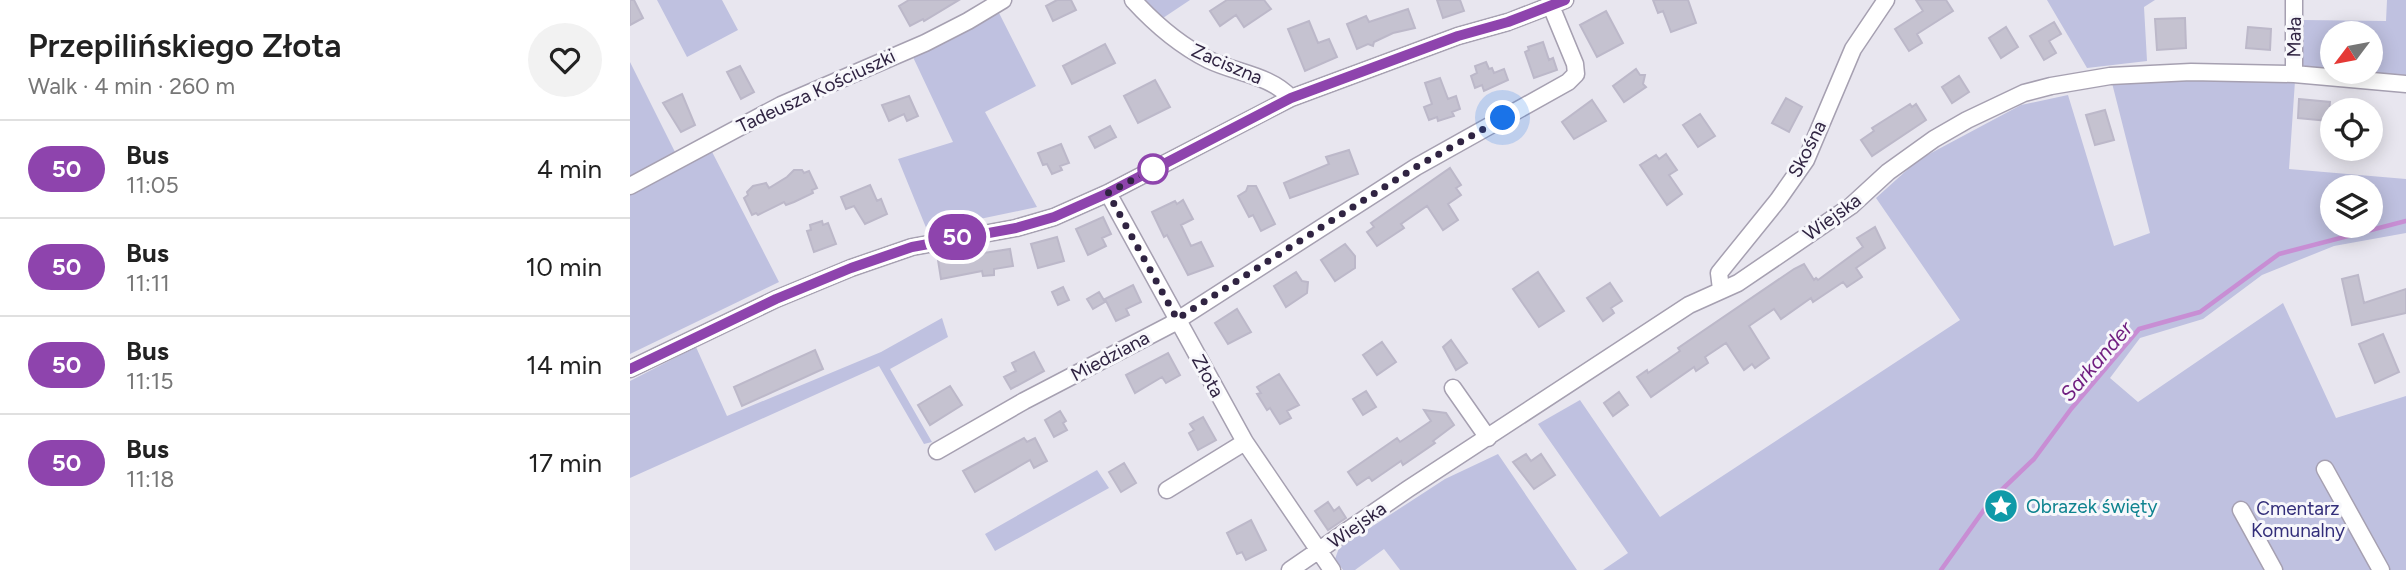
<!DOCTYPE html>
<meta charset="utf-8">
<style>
body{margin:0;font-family:Figtree,sans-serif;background:#f2f2f2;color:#222;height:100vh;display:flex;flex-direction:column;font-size:26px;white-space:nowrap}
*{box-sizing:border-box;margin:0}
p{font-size:23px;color:#767676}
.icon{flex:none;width:38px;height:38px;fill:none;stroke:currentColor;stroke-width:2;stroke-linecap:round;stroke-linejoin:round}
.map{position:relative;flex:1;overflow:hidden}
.details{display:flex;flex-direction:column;background:#fff;width:630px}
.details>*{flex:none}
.badge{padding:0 14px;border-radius:23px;font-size:24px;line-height:46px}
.needle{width:46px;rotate:238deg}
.tools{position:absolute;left:1690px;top:21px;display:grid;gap:14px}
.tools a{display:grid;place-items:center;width:63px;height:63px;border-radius:50%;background:#fff;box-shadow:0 4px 18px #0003;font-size:35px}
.you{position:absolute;width:35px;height:35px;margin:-18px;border:5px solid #fff;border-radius:50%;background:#1a73e8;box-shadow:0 0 0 10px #1a73e833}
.map>.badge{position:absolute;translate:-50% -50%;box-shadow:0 0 0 4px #fff}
.round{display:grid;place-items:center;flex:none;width:74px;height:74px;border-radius:37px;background:#f2f2f2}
.headline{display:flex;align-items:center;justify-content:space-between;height:119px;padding:0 28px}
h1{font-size:33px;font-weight:600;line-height:52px}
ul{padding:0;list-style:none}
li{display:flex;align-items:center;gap:21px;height:98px;padding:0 28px;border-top:2px solid #e0e0e0}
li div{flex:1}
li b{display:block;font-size:26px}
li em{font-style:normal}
li .badge{min-width:77px;font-weight:700;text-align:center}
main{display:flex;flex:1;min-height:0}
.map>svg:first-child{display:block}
.green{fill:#bfc1e0;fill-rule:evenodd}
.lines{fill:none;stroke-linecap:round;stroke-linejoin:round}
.stream{stroke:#c88ed4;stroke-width:4.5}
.building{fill:#c5c2d0;stroke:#bcb8c9;stroke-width:2}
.minor-casing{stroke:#a6a0b1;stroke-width:19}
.minor{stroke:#fff;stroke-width:16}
.line-casing{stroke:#fff;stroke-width:16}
.line{stroke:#8e44ad;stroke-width:10}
.walk{stroke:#302442;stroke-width:7;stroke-dasharray:0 12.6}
.stop-dot{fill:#fff;stroke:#8e44ad;stroke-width:3.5}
.labels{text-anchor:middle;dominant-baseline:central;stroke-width:6;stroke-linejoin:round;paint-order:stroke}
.street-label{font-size:19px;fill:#302442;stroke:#f7f7fb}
.culture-label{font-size:19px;fill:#0d838f;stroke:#f7f7fb;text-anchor:start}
.park-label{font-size:19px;fill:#322d79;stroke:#f7f7fb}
.water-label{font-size:21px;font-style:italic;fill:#6f1c7f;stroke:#f7f7fb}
</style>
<main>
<section class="details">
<div class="headline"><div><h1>Przepilińskiego Złota</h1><p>Walk · 4 min · 260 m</p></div><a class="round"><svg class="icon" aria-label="heart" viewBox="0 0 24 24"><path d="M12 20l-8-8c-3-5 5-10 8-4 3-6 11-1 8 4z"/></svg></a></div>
<ul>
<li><span class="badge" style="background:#8e44ad;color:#fff">50</span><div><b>Bus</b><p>11:05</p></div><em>4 min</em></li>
<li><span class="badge" style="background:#8e44ad;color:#fff">50</span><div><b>Bus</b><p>11:11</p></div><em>10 min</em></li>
<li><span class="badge" style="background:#8e44ad;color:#fff">50</span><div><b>Bus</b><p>11:15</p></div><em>14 min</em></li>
<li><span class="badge" style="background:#8e44ad;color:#fff">50</span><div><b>Bus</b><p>11:18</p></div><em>17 min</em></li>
</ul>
</section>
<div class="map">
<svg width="1776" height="570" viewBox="0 0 1776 570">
<rect width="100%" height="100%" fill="#e8e6ef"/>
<!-- green -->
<path class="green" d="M27 0H92L108 30 57 57Z
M508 0H560L530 20Z
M1417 0H1525L1514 7 1517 61 1457 68Z
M1757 0H1776V76L1725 72H1741V33H1703V70L1672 67V20L1756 21Z
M368 11 406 86 355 112 407 207 297 230 268 159 323 142 282 55Z
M0 62 45 152 0 176Z
M1558 77 1665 81 1659 169 1776 179V233L1704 246 1632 275 1573 319 1510 338 1480 378 1508 402 1653 303 1706 418 1776 396V570H973L998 553 908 424 950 400 1030 517 1330 320 1246 198 1288 160 1391 105 1438 95 1484 246 1520 233 1482 83ZM1703 187H1741V226H1703Z
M79 146 149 282 0 354V189Z
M312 318 318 337 260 369 302 442 294 444 249 366 0 478V381L66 347 97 416 251 352Z
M868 454 947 570H770L754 549 725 570H713L705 559 709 548 815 479Z
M467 470 479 488 365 551 355 534Z"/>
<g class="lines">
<!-- stream -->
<path class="stream" d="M1311 570 1361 500 1404 459 1441 409 1509 329 1570 312 1649 254 1776 221"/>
</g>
<!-- building -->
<path class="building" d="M0 0H4L13 18 0 25Z
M279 0H329L294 21 293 19 280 26 269 6Z
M427 0H441L446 10 423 21 416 6Z
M597 0H634L641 9 614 27 606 15 590 26 580 11Z
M807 0H830L834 11 813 18Z
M1023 0H1058L1066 23 1041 32 1033 11 1028 13Z
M1286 0H1316L1323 11 1287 34 1292 43 1279 51 1265 29 1293 11Z
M778 9 785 28 763 33 744 42 743 46 738 44 727 49 717 24 736 16 739 22Z
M976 11 993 43 967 57 950 25Z
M1555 18 1556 48 1527 50 1525 19Z
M679 21 688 43 699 39 707 57 675 71 658 29Z
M1424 22 1431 34 1419 41 1426 53 1414 60 1400 36Z
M1376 27 1388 47 1371 58 1359 38Z
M1618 27 1641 29 1640 50 1616 48Z
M913 42 919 60 923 58 927 70 904 78 895 52 899 50 898 47Z
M475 44 485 63 442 84 433 66Z
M856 62 859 69 862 68 864 73 874 69 878 80 854 91 852 85 845 88 841 76 847 73 845 66Z
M110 66 124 92 111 99 97 72Z
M1006 69 1010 75H1015L1013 84 1016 87 994 102 983 86Z
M1329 76 1339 92 1322 103 1312 87Z
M810 78 818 99 826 96 830 109 822 112 824 116 808 121 807 117 799 120 794 107 802 104 795 83Z
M525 80 540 107 508 123 494 96Z
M52 94 65 125 51 132 33 103Z
M279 96 288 116 277 121 274 114 259 121 252 105Z
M1156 98 1172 107 1159 132 1142 123Z
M1669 99 1700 102 1698 121 1668 118Z
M962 100 976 121 944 139 932 122Z
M1280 104 1282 107 1286 104 1296 120 1242 156 1231 140 1244 131 1242 128Z
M1475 110 1484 140 1465 145 1456 115Z
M1070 114 1085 136 1068 147 1053 125Z
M480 126 486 137 465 148 459 137Z
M431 144 439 163 430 166 432 170 422 174 417 164 413 165 408 153Z
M719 150 728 174 660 198 654 183 699 164 696 157Z
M1036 154 1047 170 1039 175 1052 194 1037 205 1010 165 1026 155 1029 159Z
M820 168 831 185 826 188 831 195 818 204 828 220 813 230 797 206 771 224 774 228 747 246 737 232 744 227 741 223Z
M164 170H172L174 173 179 171 187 188 182 190 183 193 164 202 156 205 154 202 128 215 126 213 122 215 114 198 118 195 117 192 123 186 136 183 139 188 157 177Z
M240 185 247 201 251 199 257 214 235 224 224 206 216 209 211 197Z
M618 186H626L645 224 631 231 623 215 619 217 608 196 616 191Z
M553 200 563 219 551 225 561 246 571 242 583 266 558 275 537 235 534 237 522 212 545 201 547 204Z
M473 217 481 234 472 238 476 246 458 255 446 229Z
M192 221 193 225 198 223 206 244 184 252 177 231 181 230 180 225Z
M1245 227 1255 248 1226 268 1232 277 1217 287 1213 282 1183 302 1181 298 1151 319 1144 309 1119 326 1139 358 1125 368 1122 364 1114 370 1096 343 1075 357 1078 363 1066 371 1064 367 1021 397 1007 377 1017 370 1018 373 1050 351 1048 348 1164 269 1174 264 1184 280 1186 278 1188 280 1233 247 1227 238Z
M427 237 434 261 408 268 401 244Z
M715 244 725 256V268L705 281 691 260Z
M380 249 383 266 364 269V275L353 276 352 271 311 279 308 260Z
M666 272 672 281 678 282 677 293 656 307 644 286Z
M908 272 934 311 909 327 883 289Z
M1728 275 1734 303 1776 289V313L1722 325 1712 279Z
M980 283 992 301 981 308 984 313 973 321 957 298Z
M503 285 511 302 496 309 499 315 486 321 475 299Z
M433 287 439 300 428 305 422 292Z
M469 292 475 302 463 309 457 299Z
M607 309 621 332 598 344 585 323Z
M1753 334 1769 372 1745 383 1729 344Z
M821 340 837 363 826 370 813 347Z
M752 342 766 362 747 375 733 355Z
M185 350 193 369 112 406 104 387Z
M404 352 414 371 381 389 374 377 386 371 382 363Z
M538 353 550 375 536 383 532 377 505 393 496 375Z
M649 374 669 405 657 411 661 418 650 424 640 408 637 410 627 394 631 393 627 387Z
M320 386 332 405 300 425 288 405Z
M736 391 746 407 733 415 723 399Z
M989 392 998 405 983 416 974 403Z
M794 410 816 413 824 425 803 441 805 443 773 465 771 461 742 481 739 477 727 485 718 472 767 438 770 442 801 421Z
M430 411 436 421 433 423 437 430 424 437 415 420Z
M573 417 586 440 568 450 559 433 564 430 560 424Z
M394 438 397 442 405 438 417 461 404 468 400 460 345 492 333 471Z
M896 454 901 461 911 454 925 475 904 489 883 462Z
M494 463 506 483 491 492 479 472Z
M698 502 704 511 709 507 716 518 698 530 685 511Z
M621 520 636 550 616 560 612 552 607 554 597 533Z"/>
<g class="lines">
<!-- minor casing -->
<g class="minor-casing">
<path id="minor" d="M503 0C524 23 551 46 579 60 606 73 640 75 661 98
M1664 74V0
M0 186 151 105 295 43 338 21 373 0
M478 193 615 442 702 570
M1091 289 1089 273 1148 200 1176 160 1223 49 1256 0
M0 369 146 299 221 268 282 247 386 228 424 217 478 193 661 98 828 36 878 22 935 0
M823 388 858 438
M307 451 394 401 540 325 786 167 938 82 946 74 945 64 921 6
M1695 469 1751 570
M537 490 615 442
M1611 510 1644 570
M660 570 778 489 1059 305 1108 283 1221 206 1258 172 1304 139 1337 120 1394 93 1421 86 1480 76 1561 72 1664 74 1776 84"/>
</g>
<!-- minor -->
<use href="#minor" class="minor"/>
</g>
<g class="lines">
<!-- line casing -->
<g class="line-casing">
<path id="line" d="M0 369 146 299 221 268 282 247 386 228 424 217 478 193 661 98 828 36 878 22 935 0"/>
</g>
<!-- line -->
<use href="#line" class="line"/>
<!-- walk -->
<path class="walk" d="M523 169 478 193 547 319 786 167 873 118"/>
</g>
<!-- icons -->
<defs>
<g id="sight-disc" transform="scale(1.75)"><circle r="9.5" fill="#0f9aa8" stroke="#f7f7fb"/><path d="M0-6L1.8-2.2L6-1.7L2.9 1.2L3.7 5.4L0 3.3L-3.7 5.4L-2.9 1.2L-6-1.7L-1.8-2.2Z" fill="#fff"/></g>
</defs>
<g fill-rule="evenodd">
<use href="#sight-disc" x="1371" y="506"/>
</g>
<!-- markers -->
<circle class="stop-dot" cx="523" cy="169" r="14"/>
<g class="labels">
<!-- street labels -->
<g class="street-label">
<text transform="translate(1664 37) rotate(-89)">Mała</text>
<text transform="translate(597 64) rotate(23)">Zaciszna</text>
<text transform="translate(186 91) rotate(-25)">Tadeusza Kościuszki</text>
<text transform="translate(1177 149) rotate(-63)">Skośna</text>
<text transform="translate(1202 217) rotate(-36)">Wiejska</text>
<text transform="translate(480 356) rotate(-28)">Miedziana</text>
<text transform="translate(578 376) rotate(61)">Złota</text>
<text transform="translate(727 525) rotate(-35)">Wiejska</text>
</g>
<!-- culture labels -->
<g class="culture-label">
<text x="1396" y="506">Obrazek święty</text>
</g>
<!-- park labels -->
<g class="park-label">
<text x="1668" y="508">Cmentarz<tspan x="1668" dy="22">Komunalny</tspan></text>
</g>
<!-- water labels -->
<g class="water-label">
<text transform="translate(1466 361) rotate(-49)">Sarkander</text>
</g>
</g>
</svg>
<div class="tools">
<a><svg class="needle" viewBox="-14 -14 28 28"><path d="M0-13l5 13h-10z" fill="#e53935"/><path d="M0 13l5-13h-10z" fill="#767676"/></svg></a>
<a><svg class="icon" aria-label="locate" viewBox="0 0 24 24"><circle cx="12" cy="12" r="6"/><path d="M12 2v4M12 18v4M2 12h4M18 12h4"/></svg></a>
<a><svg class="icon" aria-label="layers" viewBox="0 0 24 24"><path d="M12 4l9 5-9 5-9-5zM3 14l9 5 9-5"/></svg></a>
</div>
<div class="you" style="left:873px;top:118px"></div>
<b class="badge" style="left:327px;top:237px;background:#8e44ad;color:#fff">50</b>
</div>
</main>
